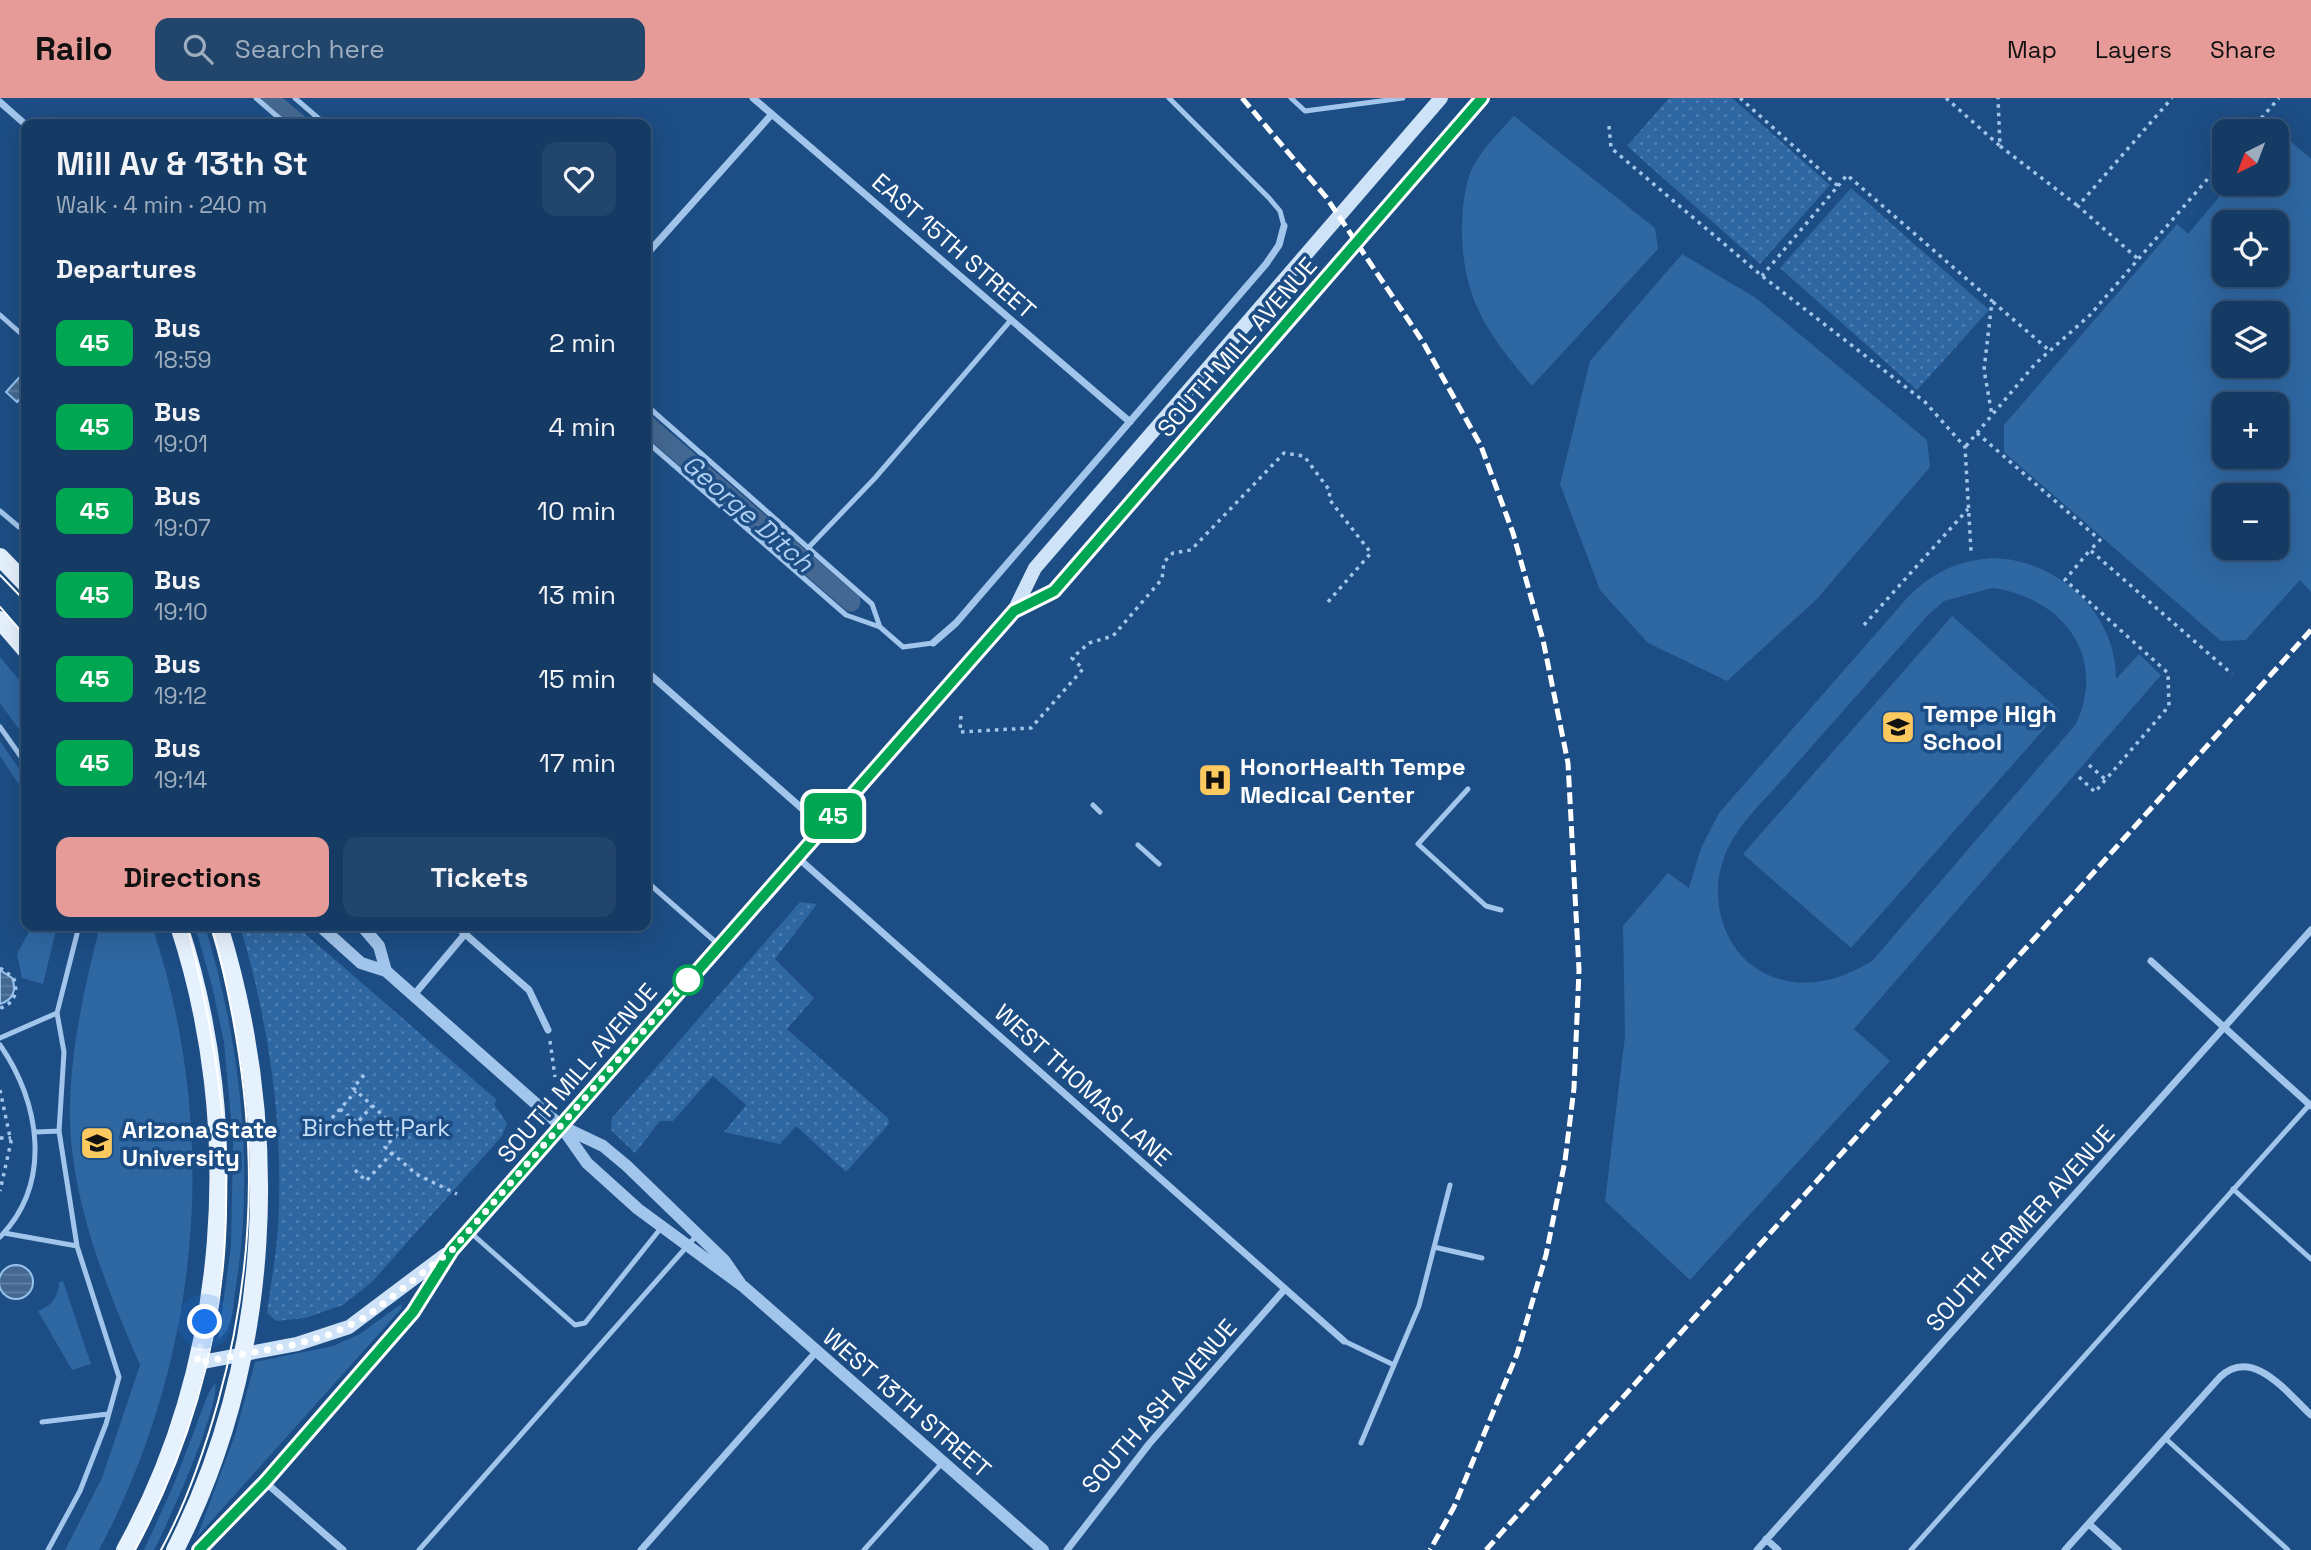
<!DOCTYPE html>
<meta charset="utf-8">
<style>
body{margin:0;font-family:"Space Grotesk",sans-serif;background:#22456c;color:#f1f3f6;height:100vh;display:flex;flex-direction:column;font-size:26px;white-space:nowrap}
*{box-sizing:border-box;margin:0}
p{font-size:23px;color:#9dadbe}
.icon{flex:none;width:38px;height:38px;fill:none;stroke:currentColor;stroke-width:2;stroke-linecap:round;stroke-linejoin:round}
.map{position:relative;flex:1;overflow:hidden}
.sheet{position:absolute;left:21px;top:21px;width:630px;height:812px;display:flex;flex-direction:column;background:#153a63;border-radius:14px;box-shadow:0 7px 28px #0002,0 0 0 2px #345478}
.sheet>*{flex:none}
.badge{padding:0 14px;border-radius:10px;font-size:24px;line-height:46px}
.needle{width:46px;rotate:222deg}
.buttons{position:absolute;left:2212px;top:21px;display:grid;gap:14px}
.buttons a{display:grid;place-items:center;width:77px;height:77px;border-radius:14px;background:#153a63;box-shadow:0 7px 28px #0002,0 0 0 2px #345478;font-size:35px}
.you{position:absolute;width:35px;height:35px;margin:-18px;border:5px solid #fff;border-radius:50%;background:#1a73e8;box-shadow:0 0 0 10px #1a73e833}
.map>.badge{position:absolute;translate:-50% -50%;box-shadow:0 0 0 4px #fff}
h2{padding:0 35px;font-size:26px;line-height:63px}
.round{display:grid;place-items:center;flex:none;width:74px;height:74px;border-radius:14px;background:#22456c}
.summary{display:flex;align-items:center;justify-content:space-between;height:119px;padding:0 35px}
h1{font-size:33px;font-weight:700;line-height:52px}
.action{display:flex;gap:14px;margin-top:auto;padding:14px 35px}
.action a{flex:1;height:80px;border-radius:14px;background:#e69b98;color:#111;font-size:28px;font-weight:700;line-height:80px;text-align:center}
.action a+a{background:#22456c;color:#f1f3f6}
ul{padding:0;list-style:none}
li{display:flex;align-items:center;gap:21px;height:84px;padding:0 35px}
li div{flex:1}
li b{display:block;font-size:26px}
li em{font-style:normal}
li .badge{min-width:77px;font-weight:700;text-align:center}
header{display:flex;align-items:center;gap:42px;box-sizing:border-box;height:98px;padding:0 35px;background:#e69b98;color:#111}
header strong{font-size:33px}
nav{display:flex;gap:38px;margin-inline-start:auto;font-size:24px}
.search{width:490px;height:63px;background:#22456c;display:flex;align-items:center;gap:18px;box-sizing:border-box;padding:0 24px;border-radius:14px;color:#9dadbe;font-size:26px}
.map>svg:first-child{display:block}
.grass{fill:#2f67a2;fill-rule:evenodd}
.park{fill:url(#park-dots)}
.water{fill:url(#water-rules);stroke:#95c1ed;stroke-width:2}
.lines{fill:none;stroke-linecap:round;stroke-linejoin:round}
.canal{stroke:#446891;stroke-width:19}
.path{stroke:#a2c5eb;stroke-width:3.5;stroke-dasharray:3.5 5;stroke-linecap:butt}
.service{stroke:#a2c5eb;stroke-width:5}
.minor{stroke:#a2c5eb;stroke-width:7}
.tertiary{stroke:#a2c5eb;stroke-width:12}
.secondary{stroke:#cee2f8;stroke-width:14}
.primary{stroke:#e6f1fe;stroke-width:18}
.tram{stroke:#fff;stroke-width:2}
.rail{stroke:#fff;stroke-width:5;stroke-dasharray:12 5;stroke-linecap:butt}
.line-casing{stroke:#fff;stroke-width:16}
.line{stroke:#00a651;stroke-width:10}
.walk{stroke:#fff;stroke-width:7;stroke-dasharray:0 12.6}
.stop-dot{fill:#fff;stroke:#00a651;stroke-width:3.5}
.labels{text-anchor:middle;dominant-baseline:central;stroke-width:7;stroke-linejoin:round;paint-order:stroke}
.street-label{font-size:24px;fill:#fff;stroke:#1c4d84}
.poi-label{font-size:24px;font-weight:bold;fill:#fff;stroke:#1c4d84;text-anchor:start}
.park-label{font-size:24px;fill:#c7dff8;stroke:#1c4d84}
.water-label{font-size:26px;font-style:italic;fill:#aecff2;stroke:#1c4d84}
</style>
<header>
<strong>Railo</strong>
<div class="search"><svg class="icon" aria-label="search" viewBox="0 0 24 24"><circle cx="10" cy="10" r="6"/><path d="M15 15l6 6"/></svg>Search here</div>
<nav><a>Map</a><a>Layers</a><a>Share</a></nav>
</header>
<div class="map">
<svg width="2311" height="1452" viewBox="0 0 2311 1452">
<defs>
<pattern id="park-dots" width="8" height="8" patternUnits="userSpaceOnUse" patternTransform="scale(1.75)"><rect width="8" height="8" fill="#2f67a2"/><path d="M2 2h.1M6 6h.1" fill="none" stroke="#4e7eb0" stroke-width="1.8" stroke-linecap="round"/></pattern>
<pattern id="water-rules" width="6" height="5" patternUnits="userSpaceOnUse" patternTransform="scale(1.75)"><rect width="6" height="5" fill="#446891"/><path d="M0 2.5h6" fill="none" stroke="#607fa2"/></pattern>
</defs>
<rect width="100%" height="100%" fill="#1c4d84"/>
<!-- grass -->
<path class="grass" d="M1514 18 1655 130 1658 151 1532 288C1490 238 1464 205 1462 137 1462 117 1463 97 1469 78 1477 56 1498 35 1514 18Z
M2287 40 2311 61V494L2300 482 2246 542 2221 543 2004 354V327L2177 126 2188 136 2230 86H2277V41ZM2224 124H2277V177H2224ZM2224 215H2277V268H2224ZM2224 306H2277V359H2224ZM2224 397H2277V450H2224Z
M1682 156 1756 200 1927 342 1930 369 1816 502 1727 583 1648 545 1600 492 1560 386 1590 263Z
M1992 460C2057 461 2117 515 2116 581L2139 556 2161 577 1854 931 1890 963 1690 1182 1605 1103 1625 938 1623 828 1668 775 1689 790 1701 750 1719 715 1908 499C1933 474 1957 463 1992 460ZM1992 490C2061 499 2108 557 2076 626L1872 863C1839 883 1802 893 1766 876 1722 855 1708 799 1725 757 1738 725 1768 699 1790 673 1836 621 1882 569 1928 517L1944 503Z
M1952 518 2060 613 1851 850 1743 756Z
M0 559 26 590V641L0 605Z
M0 643 26 681V697L0 658Z
M32 828H57L43 886 22 880 17 856Z
M100 828H152C221 1034 201 1260 99 1452H65L102 1380 140 1267C107 1191 72 1106 70 1022 69 957 84 890 100 828Z
M195 828H205C240 943 255 1069 236 1188 233 1207 234 1230 218 1242L231 1148 233 1044 224 944 212 888Z
M63 1183 91 1266 72 1272 38 1213C52 1207 58 1200 59 1184Z
M401 1206 402 1210 197 1439 235 1337 255 1264 333 1248 360 1236Z
M215 1285C221 1307 168 1426 154 1452H144L174 1386 208 1296Z"/>
<!-- park -->
<path class="park" d="M1669 0H1732L1830 87 1760 166 1627 48Z
M1851 90 1989 212 1917 292 1780 170Z
M800 804 817 806 775 861 814 900 787 931 888 1020 889 1026 846 1074 796 1028 780 1046 724 1034 746 1007 713 978 673 1023H660L635 1055 611 1032 612 1020Z
M240 828H296L497 1002 494 1006 507 1025 502 1038 372 1184 343 1207 305 1220 276 1223 267 1215C271 1186 276 1158 278 1129 284 1028 269 924 240 828Z"/>
<!-- water -->
<path class="water" d="M26 272V295L17 304 6 294Z
M0 872 12 880C17 892 13 902 0 906Z
M-1 1184a17 17 0 1 1 34 0a17 17 0 1 1-34 0Z"/>
<g class="lines">
<!-- canal -->
<path class="canal" d="M268 0 299 26
M646 326 851 504"/>
<!-- path -->
<path class="path" d="M1740 0 1838 88 1762 178
M1946 0 2000 48 1998 0
M1609 28 1611 50 1762 178 1925 304 1965 349 1971 453
M2250 33 2279 0
M2000 48 2078 108
M1838 88 1847 77 1992 203 1984 272 1992 317
M2137 160 2078 108 2172 0
M1993 204 2050 253
M1977 335 2100 442 2090 452 2232 576
M1966 348 2035 266 2090 217 2224 62
M1864 527 1968 411
M961 618 960 634 1031 630 1083 571 1072 560 1089 545 1113 538 1162 481 1164 464 1173 455 1191 452 1284 355 1304 358 1330 393 1329 401 1371 455 1327 505
M2089 667 2106 682
M2079 679 2095 694 2169 608 2168 575 2065 482 2090 452
M0 870 13 879C19 892 15 906 0 910
M550 943 555 979
M364 977 353 990 400 1033 385 1049 416 1076 457 1096
M0 992 11 1044 0 1093
M340 1011 357 1025 372 1008
M332 1020 356 993
M0 1040H11
M355 1072 366 1083 392 1055"/>
<!-- service -->
<path class="service" d="M256 0 286 26
M295 0 325 26
M1169 0 1269 100 1280 113 1284 128
M1291 0 1305 13 1403 0
M0 217 26 240
M646 307 872 506 880 529
M646 343 846 517 880 529 903 549 933 545
M0 413 19 429
M808 450 875 380 1011 222
M0 629 26 666
M1468 691 1418 746 1486 808 1501 812
M1093 707 1100 714
M1138 747 1159 766
M646 783 719 847
M0 940 57 915
M0 947C40 1004 53 1085 0 1139
M36 1034 59 1033
M2233 1091 2311 1161
M4 1135 77 1148
M471 1135 575 1227 585 1225 661 1130
M1434 1149 1482 1160
M1344 1243 1394 1267 1361 1345
M1394 1267 1419 1208 1450 1087
M42 1324 108 1316
M2165 1340 2288 1452
M48 1452 80 1393 106 1326 119 1279 77 1148 59 1033 64 954 57 915 79 828
M419 1452 697 1137
M864 1452 943 1364
M1911 1452 2310 1006"/>
<!-- minor -->
<path class="minor" d="M753 0 1130 324
M0 4 26 27
M646 157 772 16
M933 545 956 525 1266 166 1279 147 1284 128
M646 573 823 729
M797 759 1344 1243
M456 828 529 892 548 932
M2151 863 2311 1008
M413 898 465 836
M265 1384 343 1452
M2089 1426 2118 1452
M1766 1441 1778 1452
M641 1452 816 1254
M1067 1452 1149 1346 1284 1192
M1757 1452 2311 832
M2065 1452 2220 1279C2253 1248 2287 1295 2311 1317"/>
<!-- tertiary -->
<path class="tertiary" d="M320 828 361 865 386 873 561 1028 587 1065 638 1111 744 1189 1043 1452
M362 828 379 848 386 873
M561 1028 603 1048 627 1068 724 1162 740 1185"/>
<!-- secondary -->
<path class="secondary" d="M1014 513 1054 493 1482 0
M197 1265 297 1246 349 1229 445 1157
M199 1452 265 1384 413 1214 452 1152 1014 513 1035 470 1441 0"/>
<!-- primary -->
<path class="primary" d="M0 459 26 486
M0 522 26 552
M125 1452C229 1265 245 1029 179 828
M175 1452C273 1260 282 1032 219 828"/>
<!-- tram -->
<path class="tram" d="M0 477 26 504
M0 509 26 539
M135 1452C246 1246 246 1049 187 828
M161 1452C186 1406 204 1354 218 1304 264 1137 256 994 212 828"/>
<!-- rail -->
<path class="rail" d="M1242 0 1326 99 1423 244 1481 348 1513 435 1543 542 1568 665 1579 872 1574 990 1565 1063 1546 1157 1517 1256 1454 1409 1430 1452
M1486 1452 2311 532"/>
</g>
<g class="lines">
<!-- line casing -->
<g class="line-casing">
<path id="line" d="M199 1452 265 1384 413 1214 452 1152 1014 513 1054 493 1482 0"/>
</g>
<!-- line -->
<use href="#line" class="line"/>
<!-- walk -->
<path class="walk" d="M205 1224 197 1265 297 1246 331 1236 366 1219 452 1152 688 882"/>
</g>
<!-- icons -->
<defs>
<g id="school-square" transform="scale(1.75)"><rect x="-9" y="-9" width="18" height="18" rx="4" fill="#fcc95f" stroke="#1c4d84"/><path d="M0-5L7-2L0 1L-7-2ZM-4 1L0 2.5L4 1V4Q0 6-4 4Z" fill="#111"/></g>
<g id="hospital-square" transform="scale(1.75)"><rect x="-9" y="-9" width="18" height="18" rx="4" fill="#fcc95f" stroke="#1c4d84"/><path d="M-5-5h3v3.5h4V-5h3V5h-3V1.5h-4V5h-3Z" fill="#111"/></g>
<g id="university-square" transform="scale(1.75)"><rect x="-9" y="-9" width="18" height="18" rx="4" fill="#fcc95f" stroke="#1c4d84"/><path d="M0-5L7-2L0 1L-7-2ZM-4 1L0 2.5L4 1V4Q0 6-4 4Z" fill="#111"/></g>
</defs>
<g fill-rule="evenodd">
<use href="#school-square" x="1898" y="629"/>
<use href="#hospital-square" x="1215" y="682"/>
<use href="#university-square" x="97" y="1045"/>
</g>
<!-- markers -->
<circle class="stop-dot" cx="688" cy="882" r="14"/>
<g class="labels">
<!-- street labels -->
<g class="street-label">
<text transform="translate(954 148) rotate(41)">EAST 15TH STREET</text>
<text transform="translate(1237 249) rotate(-49)">SOUTH MILL AVENUE</text>
<text transform="translate(577 975) rotate(-49)">SOUTH MILL AVENUE</text>
<text transform="translate(1083 987) rotate(42)">WEST THOMAS LANE</text>
<text transform="translate(2020 1130) rotate(-48)">SOUTH FARMER AVENUE</text>
<text transform="translate(907 1305) rotate(41)">WEST 13TH STREET</text>
<text transform="translate(1159 1308) rotate(-49)">SOUTH ASH AVENUE</text>
</g>
<!-- poi labels -->
<g class="poi-label">
<text x="1923" y="615">Tempe High<tspan x="1923" dy="28">School</tspan></text>
<text x="1240" y="668">HonorHealth Tempe<tspan x="1240" dy="28">Medical Center</tspan></text>
<text x="122" y="1031">Arizona State<tspan x="122" dy="28">University</tspan></text>
</g>
<!-- park labels -->
<g class="park-label">
<text x="376" y="1029">Birchett Park</text>
</g>
<!-- water labels -->
<g class="water-label">
<text transform="translate(748 415) rotate(41)">George Ditch</text>
</g>
</g>
</svg>
<div class="buttons">
<a><svg class="needle" viewBox="-14 -14 28 28"><path d="M0-13l5 13h-10z" fill="#e53935"/><path d="M0 13l5-13h-10z" fill="#9dadbe"/></svg></a>
<a><svg class="icon" aria-label="locate" viewBox="0 0 24 24"><circle cx="12" cy="12" r="6"/><path d="M12 2v4M12 18v4M2 12h4M18 12h4"/></svg></a>
<a><svg class="icon" aria-label="layers" viewBox="0 0 24 24"><path d="M12 4l9 5-9 5-9-5zM3 14l9 5 9-5"/></svg></a>
<a>+</a>
<a>−</a>
</div>
<div class="you" style="left:205px;top:1224px"></div>
<b class="badge" style="left:833px;top:718px;background:#00a651;color:#fff">45</b>
<section class="sheet">
<div class="summary"><div><h1>Mill Av &amp; 13th St</h1><p>Walk · 4 min · 240 m</p></div><a class="round"><svg class="icon" aria-label="heart" viewBox="0 0 24 24"><path d="M12 20l-8-8c-3-5 5-10 8-4 3-6 11-1 8 4z"/></svg></a></div>
<h2>Departures</h2>
<ul>
<li><span class="badge" style="background:#00a651;color:#fff">45</span><div><b>Bus</b><p>18:59</p></div><em>2 min</em></li>
<li><span class="badge" style="background:#00a651;color:#fff">45</span><div><b>Bus</b><p>19:01</p></div><em>4 min</em></li>
<li><span class="badge" style="background:#00a651;color:#fff">45</span><div><b>Bus</b><p>19:07</p></div><em>10 min</em></li>
<li><span class="badge" style="background:#00a651;color:#fff">45</span><div><b>Bus</b><p>19:10</p></div><em>13 min</em></li>
<li><span class="badge" style="background:#00a651;color:#fff">45</span><div><b>Bus</b><p>19:12</p></div><em>15 min</em></li>
<li><span class="badge" style="background:#00a651;color:#fff">45</span><div><b>Bus</b><p>19:14</p></div><em>17 min</em></li>
</ul>
<div class="action"><a>Directions</a><a>Tickets</a></div>
</section>
</div>
